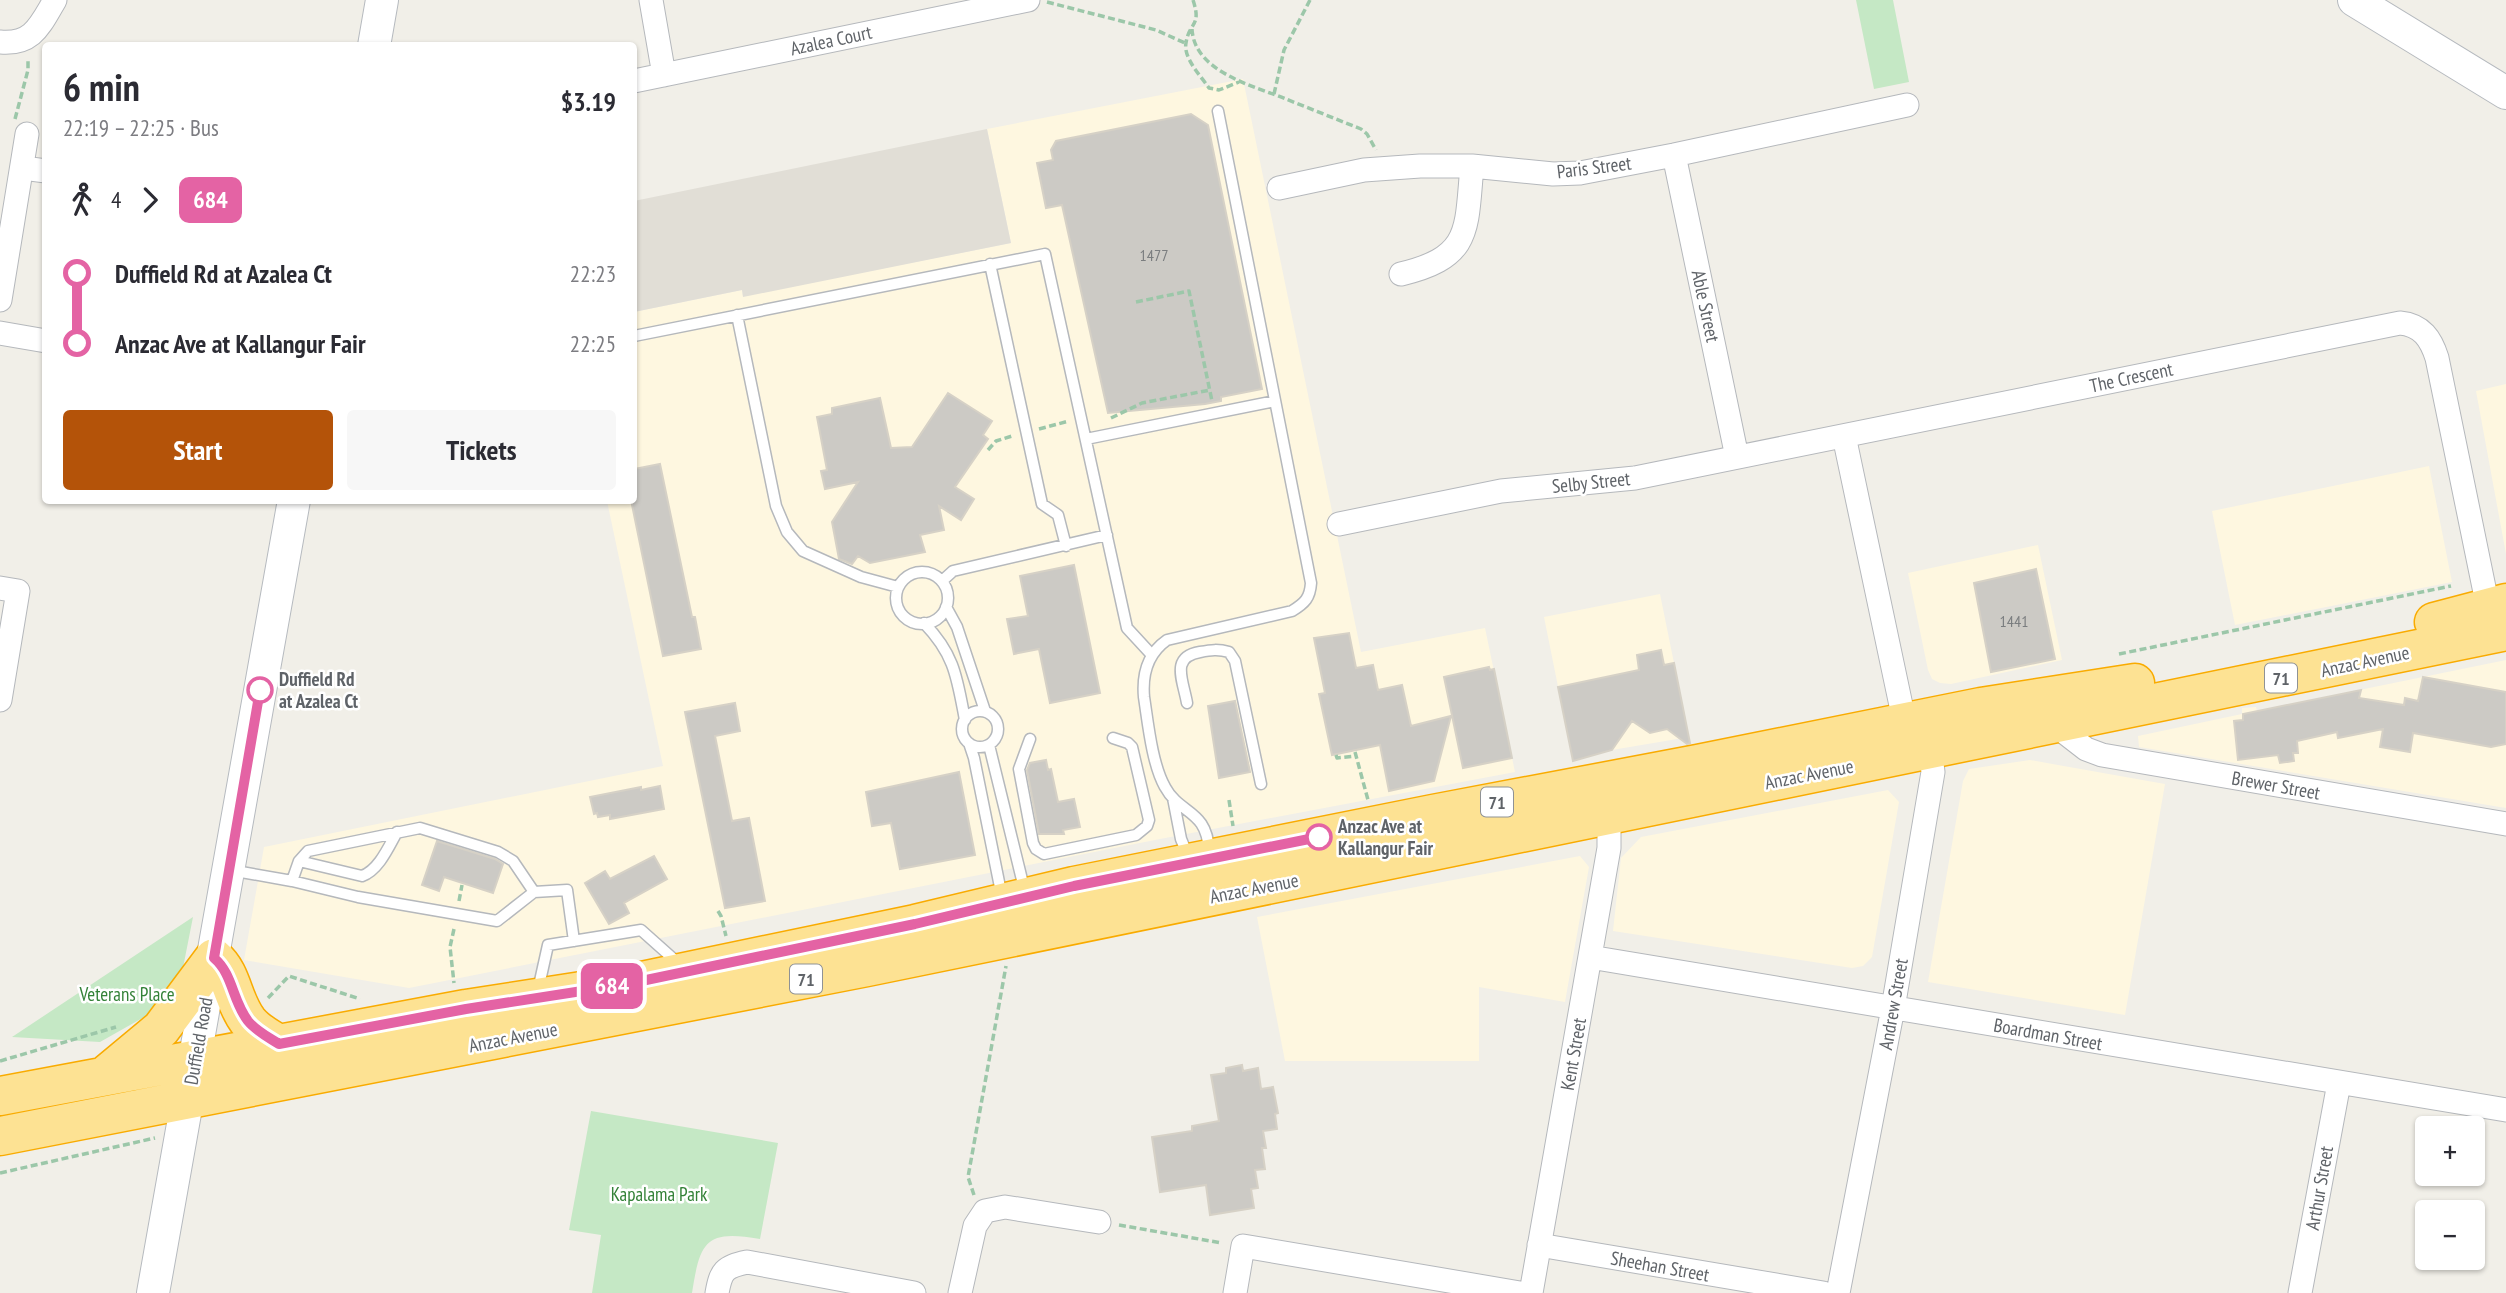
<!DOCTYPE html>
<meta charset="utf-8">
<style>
body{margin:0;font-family:"PT Sans Narrow",sans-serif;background:#f7f7f7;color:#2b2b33;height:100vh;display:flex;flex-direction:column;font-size:26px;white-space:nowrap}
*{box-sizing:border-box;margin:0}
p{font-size:23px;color:#7c7c81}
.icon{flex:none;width:38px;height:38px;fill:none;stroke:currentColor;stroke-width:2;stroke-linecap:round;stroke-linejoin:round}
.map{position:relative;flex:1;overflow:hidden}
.details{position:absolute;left:42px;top:42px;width:595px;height:462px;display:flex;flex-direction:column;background:#fff;border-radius:7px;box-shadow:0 2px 5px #0004}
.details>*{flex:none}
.badge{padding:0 14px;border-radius:10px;font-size:24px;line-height:46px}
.fabs{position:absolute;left:2415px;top:1116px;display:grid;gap:14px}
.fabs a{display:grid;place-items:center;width:70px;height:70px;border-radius:7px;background:#fff;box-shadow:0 2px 5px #0004;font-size:35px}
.map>.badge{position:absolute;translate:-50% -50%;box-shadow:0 0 0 4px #fff}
.legs{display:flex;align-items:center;gap:10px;height:77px;padding:0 21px;font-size:23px}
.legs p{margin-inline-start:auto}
.overview{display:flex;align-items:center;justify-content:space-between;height:119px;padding:0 21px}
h1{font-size:38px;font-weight:700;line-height:52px}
.button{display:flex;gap:14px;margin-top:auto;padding:14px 21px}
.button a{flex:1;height:80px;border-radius:7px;background:#b45309;color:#fff;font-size:28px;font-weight:700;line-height:80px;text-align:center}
.button a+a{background:#f7f7f7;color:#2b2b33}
ul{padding:0 21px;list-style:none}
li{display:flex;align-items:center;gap:24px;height:70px;font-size:26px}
li i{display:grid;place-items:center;width:10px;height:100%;margin:0 9px;background:currentColor}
li i::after{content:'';width:18px;height:18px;margin:-9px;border:5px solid;border-radius:50%;background:#fff}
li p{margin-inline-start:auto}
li:first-child i{background:linear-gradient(#0000 50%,currentColor 0)}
li:last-child i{background:linear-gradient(currentColor 50%,#0000 0)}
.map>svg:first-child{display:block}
.commercial{fill:#fef7e0}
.education{fill:#e1ded6}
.green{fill:#c5e8c5}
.building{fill:#cccac5;stroke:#d6d1c6;stroke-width:2}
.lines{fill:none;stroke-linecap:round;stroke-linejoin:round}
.lane-casing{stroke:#b5b8bc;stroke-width:13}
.street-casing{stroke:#b5b8bc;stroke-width:25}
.secondary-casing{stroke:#b6babf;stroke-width:34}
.highway-casing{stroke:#f9ab00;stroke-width:41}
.path{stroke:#9cc7a9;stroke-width:3.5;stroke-dasharray:7 3.5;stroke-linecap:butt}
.lane{stroke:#fff;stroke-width:10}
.street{stroke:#fff;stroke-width:23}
.secondary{stroke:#fff;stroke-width:32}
.highway{stroke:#fde293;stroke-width:38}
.line-1-casing{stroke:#fff;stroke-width:16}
.line-1{stroke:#e463a4;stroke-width:10}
.stop-1-dot{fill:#fff;stroke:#e463a4;stroke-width:3.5}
.labels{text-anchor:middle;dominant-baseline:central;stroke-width:5;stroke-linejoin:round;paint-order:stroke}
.number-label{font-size:16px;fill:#7a7d7f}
.shield{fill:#fff;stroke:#8f9295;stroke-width:2}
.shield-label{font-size:18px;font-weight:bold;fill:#5f6368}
.street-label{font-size:19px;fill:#5f6368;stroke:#fff}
.stop-label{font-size:19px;font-weight:bold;fill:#5f6368;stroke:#fff;text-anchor:start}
.park-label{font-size:19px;fill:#348238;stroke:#fff}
</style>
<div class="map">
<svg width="2506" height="1293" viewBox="0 0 2506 1293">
<rect width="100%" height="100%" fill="#f1efe8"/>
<!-- commercial -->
<path class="commercial" d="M1243 79 1361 652 1485 628 1515 772 1160 839 409 988 244 960 264 847 663 766 607 501 634 500V312L742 290 743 296 1011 243 987 129Z
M2506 384V554L2476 391Z
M2429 466 2452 582 2235 625 2212 511Z
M2038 545 2062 660 1951 684 1940 683 1932 679 1928 670 1908 573Z
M1660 594 1689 737 1612 750 1573 761 1544 617Z
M2506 660V808L2139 747 2138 736 2242 714V708L2256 707 2257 711Z
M2030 760 2165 784 2125 1015 1928 982 1963 781 1969 769Z
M1888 790 1899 802 1872 957 1863 966 1852 968 1613 931 1621 858 1641 837Z
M1580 856 1589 867 1565 1002 1479 987V1061H1285L1257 917Z"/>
<!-- education -->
<path class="education" d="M987 129 1011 243 743 297 742 290 634 312V201Z"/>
<!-- green -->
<path class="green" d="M1856 0H1893L1909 82 1874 89Z
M193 917 180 983 146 1016 100 1042 12 1037Z
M591 1111 778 1143 760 1239C705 1229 700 1242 692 1293H592L601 1235 569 1230Z"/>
<!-- building -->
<path class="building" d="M1191 114 1208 125 1262 389 1221 397V401L1205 404 1108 413 1062 205 1046 208 1037 163 1053 160 1051 150 1056 141Z
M948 393 992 421 983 435 988 439 955 487 974 499 961 520 939 506 944 530 920 535 925 552 870 563 858 556 852 564 839 559 832 522 858 482 825 489 821 471 827 470 817 417 832 414V408L880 398 891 448 912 447Z
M660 464 692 617H695L701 649 663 656 631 500H634V469Z
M1074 565 1100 693 1050 703 1039 649 1014 654 1007 619 1028 616 1020 576Z
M2036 569 2055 659 1991 672 1974 583Z
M1349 633 1356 668 1373 665 1378 690 1402 685 1411 726 1451 716 1434 781 1389 791 1380 745 1332 755 1319 694 1325 693 1314 638Z
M1661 650 1664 665 1674 663 1690 743 1687 744 1667 729 1650 733 1632 721 1612 750 1573 761 1558 687 1639 670 1637 655Z
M1489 667 1490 670 1494 669 1512 758 1463 768 1444 677Z
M2423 677 2506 692V744L2491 747 2413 733 2410 752 2380 747 2383 729 2338 738 2337 732 2297 741 2298 753H2293L2294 761 2280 763 2278 755 2238 760 2234 721 2243 720V714L2361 690 2359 698 2404 705 2405 698 2418 701Z
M1235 701 1250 772 1219 778 1208 706Z
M735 703 740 731 715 736 732 821 749 818 765 901 725 908 685 712Z
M1046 760 1048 770 1051 769 1058 802 1074 799 1080 827 1063 830 1064 834H1039L1027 770 1030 763Z
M959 772 975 855 900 869 891 823 872 826 866 792Z
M660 786 664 809 610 819V815L598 817 597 813 594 814 590 797 641 787V790Z
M437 841 495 859 503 864 493 893 444 877 439 891 422 885Z
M654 856 667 879 624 903 629 913 609 924 585 883 605 871 610 879Z
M1242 1065 1243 1071 1258 1068 1261 1089 1273 1087 1278 1113 1275 1114 1277 1129 1263 1131 1266 1148H1262L1265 1169 1255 1170 1258 1188 1251 1189 1254 1208 1210 1215 1206 1185 1160 1192 1152 1137 1192 1131V1126L1219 1121 1211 1075 1226 1073V1068Z"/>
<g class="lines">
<!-- lane casing -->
<g class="lane-casing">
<path id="lane" d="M990 264 1042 504 1058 515 1066 546
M737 315 776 506 787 532 803 551 861 577 898 587
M634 336 1045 254 1127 628 1151 654
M1086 439 1275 401
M896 598a26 26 0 1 1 52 0a26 26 0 1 1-52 0Z
M942 581 953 571 1107 535
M946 607 957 627 985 711
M924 623C955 655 957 678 965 720
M1187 703C1183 680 1170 657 1200 652 1211 650 1218 649 1229 652L1235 661 1261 784
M962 729a18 18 0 1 1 36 0a18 18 0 1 1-36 0Z
M1030 739 1019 769 1033 843 1036 849 1044 854 1136 835 1147 826 1149 820 1132 747 1128 743 1113 738
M969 743 974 758 1002 897
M989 745 1025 892
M1173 798 1181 839 1188 856
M1209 851C1207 809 1180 815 1165 787 1152 764 1148 723 1144 697 1142 674 1147 654 1167 640L1292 611C1305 603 1310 598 1311 583L1218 111
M299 861 362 876C379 870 389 846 397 832
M230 870 292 881 358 897 497 921 534 892 567 890 574 941
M292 881 299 861 308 851 420 828 498 852 513 861 534 892
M538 990 548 945 641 930 678 963"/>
</g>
<!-- street casing -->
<g class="street-casing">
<path id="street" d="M651 0 664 75
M0 42C33 45 40 25 55 0
M634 81 1028 0
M1674 155 1737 457
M23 168 46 171
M1279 188 1364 170 1420 166H1472L1553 174 1580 173 1674 155 1907 105
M1401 274C1472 257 1466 230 1472 166
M0 300 27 134
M0 333 46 341
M1339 524 1501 491 1635 478 2400 323C2422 325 2431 339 2437 358L2488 607
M0 588 18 591 0 700
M2055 725 2086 749 2102 755 2506 824
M1590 957 2506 1110
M1539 1245 1823 1293
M717 1293C721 1271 724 1267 747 1262L914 1293
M960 1293 975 1226 985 1211 1005 1207 1099 1222
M1235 1293 1243 1246 1520 1293
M1531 1293 1609 848V815
M1838 1293 1893 1008 1933 772C1930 739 1909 736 1902 710L1844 436
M2300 1293 2339 1083"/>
</g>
<!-- secondary casing -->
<g class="secondary-casing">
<path id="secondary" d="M2354 0 2506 93
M374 46 382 0
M153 1293 294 500"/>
</g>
<!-- highway casing -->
<g class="highway-casing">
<path id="highway" d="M2434 622 2506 603
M108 1073 161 1029 214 958C233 974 232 1000 248 1021 256 1031 268 1038 279 1044
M0 1096 466 1009 627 984 915 924 1074 886 1433 814 1698 764 1981 707 2135 683
M0 1136 867 967 2506 631"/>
</g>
<!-- path -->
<path class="path" d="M1193 0C1202 27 1189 22 1186 43 1183 58 1201 76 1209 88L1219 90 1239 82
M1047 2 1156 30 1185 43
M1192 29C1194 72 1254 86 1286 99 1311 109 1336 119 1361 129L1367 134 1376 150
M1274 94 1284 50 1310 0
M15 119 28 70V59
M1136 302 1189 291 1212 401
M1111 418 1142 403 1210 390
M1039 429 1069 421
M988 450 996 441 1012 436
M2119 654 2451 586
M1355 752 1368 800
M1336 755 1337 758 1356 756
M1229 800 1233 826
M459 901 462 885
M718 911 721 916 726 936
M454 929 450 947 454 983
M268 998 289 976 360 999
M0 1061 116 1027
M0 1173 155 1138
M974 1195 968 1177 1006 966
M1119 1225 1222 1243"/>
<!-- lane -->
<use href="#lane" class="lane"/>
<!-- street -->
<use href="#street" class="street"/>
<!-- secondary -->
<use href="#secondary" class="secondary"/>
<!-- highway -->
<use href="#highway" class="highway"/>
</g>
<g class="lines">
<!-- line-1 casing -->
<g class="line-1-casing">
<path id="line-1" d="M260 690 214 958C233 974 232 1000 248 1021 256 1031 268 1037 279 1044L466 1009 627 984 915 924 1074 886 1319 837"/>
</g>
<!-- line-1 -->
<use href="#line-1" class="line-1"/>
</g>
<!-- markers -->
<g class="stop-1-dot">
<circle cx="260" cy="690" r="12"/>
<circle cx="1319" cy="837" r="12"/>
</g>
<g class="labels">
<!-- number labels -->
<g class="number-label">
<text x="1154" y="255">1477</text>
<text x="2014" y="621">1441</text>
</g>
<!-- shield labels -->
<g class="shield">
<rect x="2265" y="663.5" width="32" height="29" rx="5"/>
<rect x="1481" y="787.5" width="32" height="29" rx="5"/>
<rect x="790" y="964.5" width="32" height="29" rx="5"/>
</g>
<g class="shield-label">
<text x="2281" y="678">71</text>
<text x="1497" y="802">71</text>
<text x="806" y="979">71</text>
</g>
<!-- street labels -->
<g class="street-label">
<text transform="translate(831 40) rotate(-12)">Azalea Court</text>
<text transform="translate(1594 167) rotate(-7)">Paris Street</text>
<text transform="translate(1706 306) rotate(78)">Able Street</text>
<text transform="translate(2131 377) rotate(-12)">The Crescent</text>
<text transform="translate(1591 482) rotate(-6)">Selby Street</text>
<text transform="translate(2365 661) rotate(-12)">Anzac Avenue</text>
<text transform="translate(1809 774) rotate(-11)">Anzac Avenue</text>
<text transform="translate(2276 785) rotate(10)">Brewer Street</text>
<text transform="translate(1254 888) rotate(-11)">Anzac Avenue</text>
<text transform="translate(1893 1004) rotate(-80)">Andrew Street</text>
<text transform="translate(2048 1034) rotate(10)">Boardman Street</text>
<text transform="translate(513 1037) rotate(-11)">Anzac Avenue</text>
<text transform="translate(198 1041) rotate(-80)">Duffield Road</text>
<text transform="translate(1573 1054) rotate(-80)">Kent Street</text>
<text transform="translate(2319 1188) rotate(-80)">Arthur Street</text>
<text transform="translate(1660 1266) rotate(10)">Sheehan Street</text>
</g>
<!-- stop labels -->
<g class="stop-label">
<text x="279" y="679">Duffield Rd<tspan x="279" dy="22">at Azalea Ct</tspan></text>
<text x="1338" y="826">Anzac Ave at<tspan x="1338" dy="22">Kallangur Fair</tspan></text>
</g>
<!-- park labels -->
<g class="park-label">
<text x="127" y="994">Veterans Place</text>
<text x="659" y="1194">Kapalama Park</text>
</g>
</g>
</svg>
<div class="fabs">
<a>+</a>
<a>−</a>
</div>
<b class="badge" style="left:612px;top:986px;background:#e463a4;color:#fff">684</b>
<section class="details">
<div class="overview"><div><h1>6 min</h1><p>22:19 – 22:25 · Bus</p></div><b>$3.19</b></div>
<div class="legs"><svg class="icon" aria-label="walk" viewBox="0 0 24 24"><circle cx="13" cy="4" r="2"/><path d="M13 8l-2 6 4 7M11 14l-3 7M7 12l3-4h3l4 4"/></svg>4<svg class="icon" aria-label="forward" viewBox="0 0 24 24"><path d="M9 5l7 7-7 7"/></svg><b class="badge" style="background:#e463a4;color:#fff">684</b></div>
<ul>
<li><i style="color:#e463a4"></i><b>Duffield Rd at Azalea Ct</b><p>22:23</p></li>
<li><i style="color:#e463a4"></i><b>Anzac Ave at Kallangur Fair</b><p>22:25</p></li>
</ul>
<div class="button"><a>Start</a><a>Tickets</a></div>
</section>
</div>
